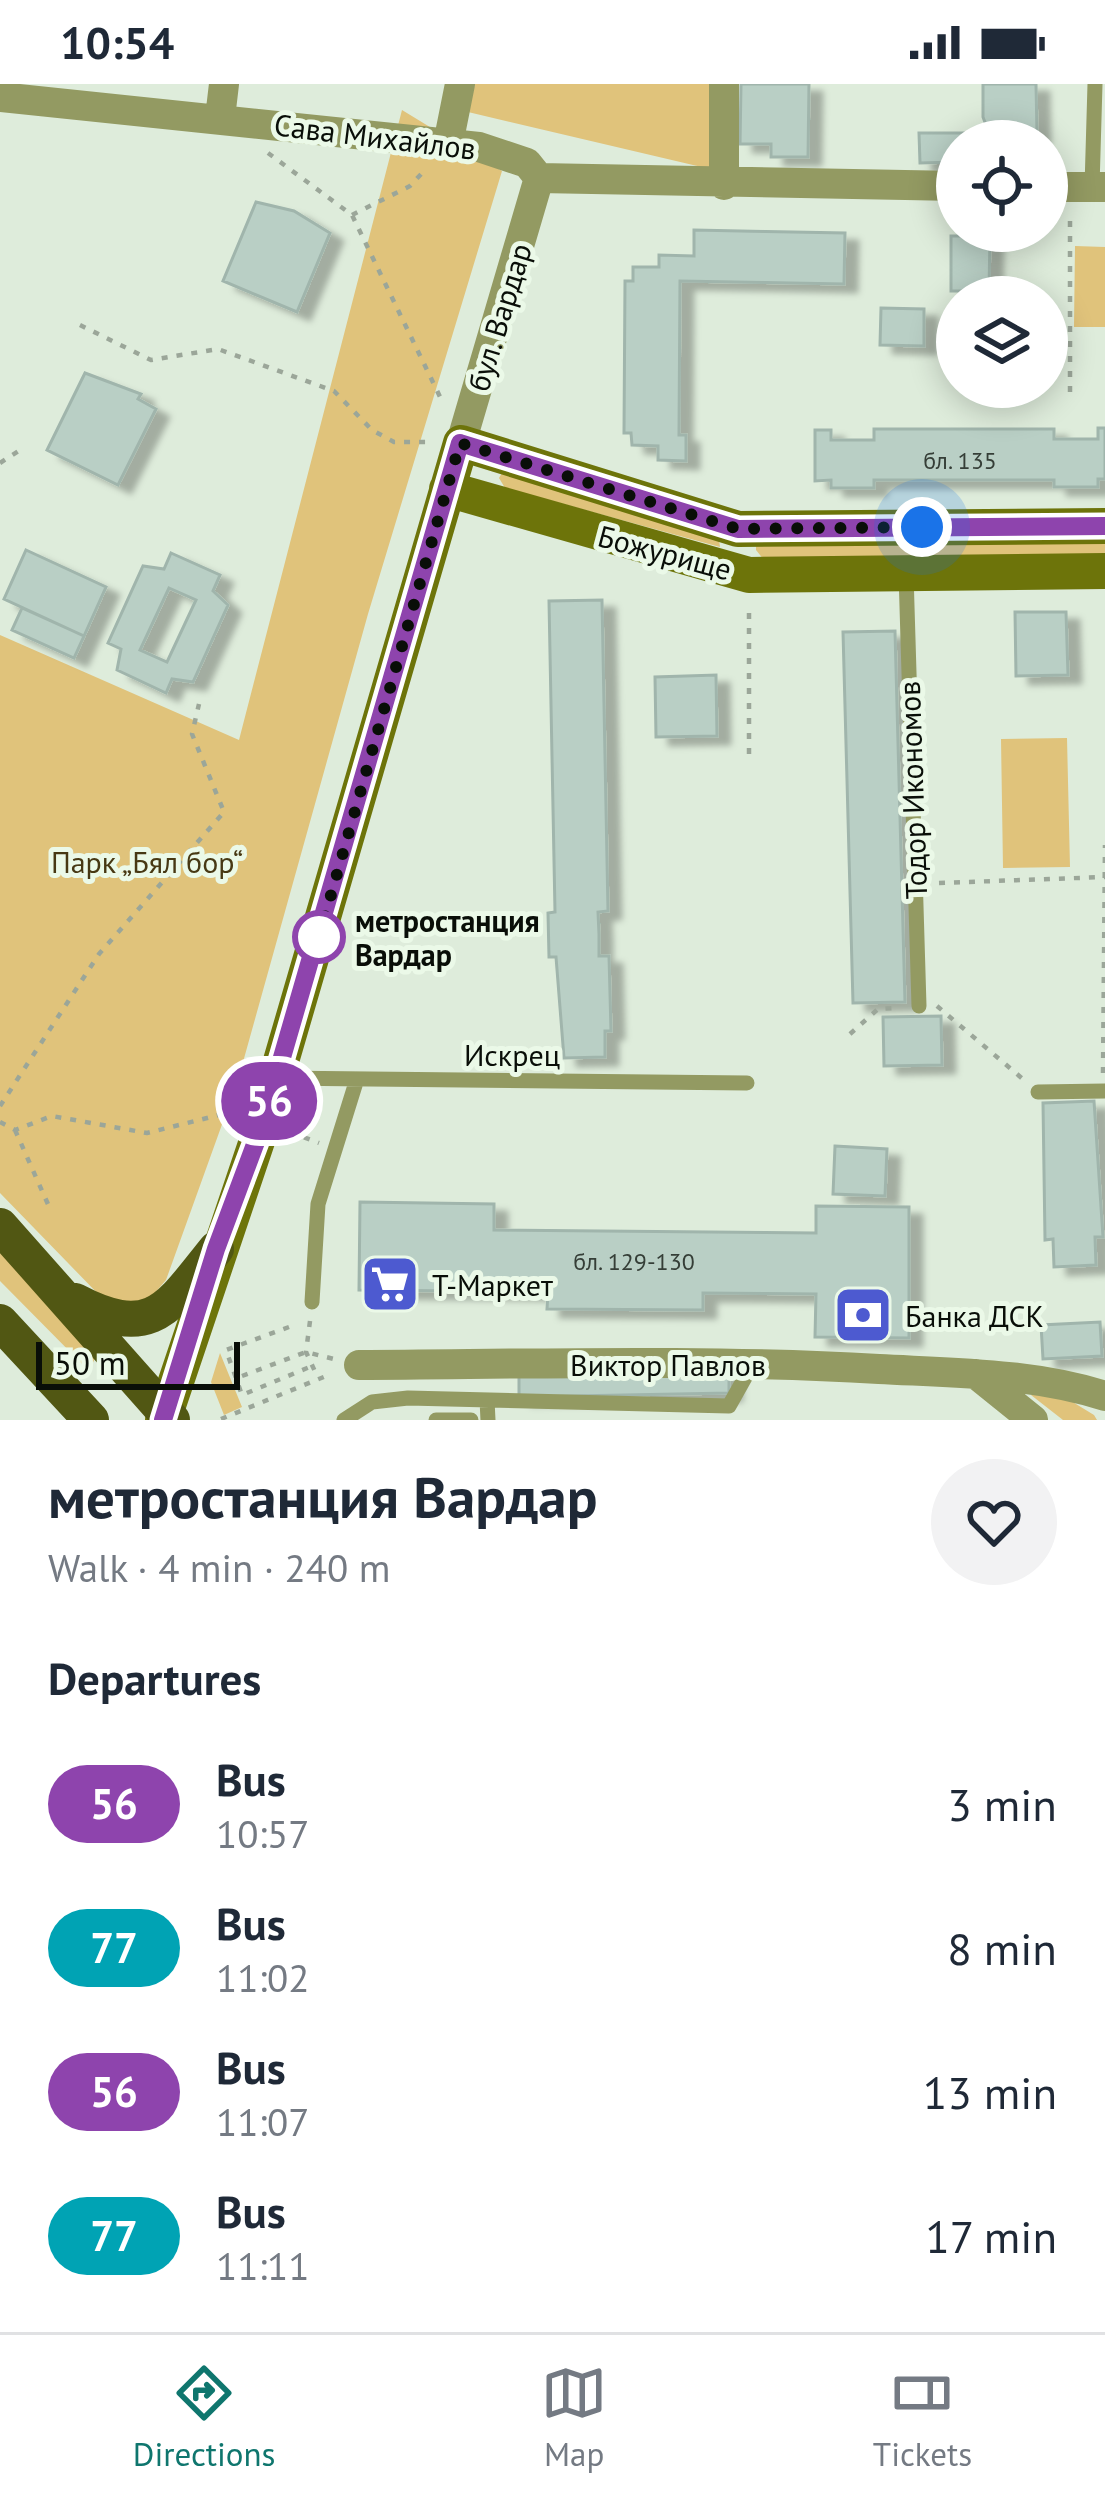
<!DOCTYPE html>
<meta charset="utf-8">
<style>
body{margin:0;font-family:"PT Sans",sans-serif;background:#f2f2f3;color:#1f2937;height:100vh;display:flex;flex-direction:column;font-size:45px;white-space:nowrap}
*{box-sizing:border-box;margin:0}
p{font-size:39px;color:#747a83}
.icon{flex:none;width:66px;height:66px;fill:none;stroke:currentColor;stroke-width:2;stroke-linecap:round;stroke-linejoin:round}
.map{position:relative;height:1336px;overflow:hidden}
.drawer{display:flex;flex-direction:column;background:#fff;flex:1}
.drawer>*{flex:none}
.badge{padding:0 24px;border-radius:39px;font-size:42px;line-height:78px}
.controls{position:absolute;left:936px;top:36px;display:grid;gap:24px}
.controls a{display:grid;place-items:center;width:132px;height:132px;border-radius:50%;background:#fff;box-shadow:0 6px 30px #0003;font-size:60px}
.scale{position:absolute;left:36px;bottom:30px;width:204px;box-sizing:border-box;padding-left:12px;border:6px solid #090e08;border-top:0;font-size:33px;line-height:42px;white-space:nowrap;color:#090e08;-webkit-text-stroke:9px #ebf9e8;paint-order:stroke}
.you{position:absolute;width:60px;height:60px;margin:-30px;border:9px solid #fff;border-radius:50%;background:#1a73e8;box-shadow:0 0 0 18px #1a73e833}
.map>.badge{position:absolute;translate:-50% -50%;box-shadow:0 0 0 6px #fff}
h2{padding:0 48px;font-size:45px;line-height:108px}
.round{display:grid;place-items:center;flex:none;width:126px;height:126px;border-radius:63px;background:#f2f2f3}
.head{display:flex;align-items:center;justify-content:space-between;height:204px;padding:0 48px}
h1{font-size:57px;font-weight:800;line-height:90px}
ul{padding:0;list-style:none}
li{display:flex;align-items:center;gap:36px;height:144px;padding:0 48px}
li div{flex:1}
li b{display:block;font-size:45px}
li em{font-style:normal}
li .badge{min-width:132px;font-weight:700;text-align:center}
.status{display:flex;justify-content:space-between;align-items:center;height:84px;padding:0 60px;background:#fff;direction:ltr}
.status svg{height:33px;fill:currentColor}
.menu{display:flex;justify-content:space-around;align-items:center;height:168px;border-top:3px solid #e0e1e3;background:#fff;font-size:33px;color:#747a83}
.menu a{display:grid;justify-items:center;gap:6px}
.menu .current{color:#0f766e}
.map>svg:first-child{display:block}
.green{fill:#e0c37b}
.building{fill:#b9cfc5;stroke:#a0b5ac;stroke-width:3;fill-rule:evenodd;filter:url(#shadow)}
.lines{fill:none;stroke-linecap:round;stroke-linejoin:round}
.path{stroke:#9ba699;stroke-width:4.5;stroke-dasharray:6 9;stroke-linecap:butt}
.lane{stroke:#939a62;stroke-width:15}
.street{stroke:#939a62;stroke-width:30}
.secondary{stroke:#6d740a;stroke-width:36}
.primary{stroke:#515713;stroke-width:36}
.line-casing{stroke:#fff;stroke-width:27}
.line{stroke:#8e44ad;stroke-width:18}
.walk{stroke:#090e08;stroke-width:12;stroke-dasharray:0 21.6}
.stop-dot{fill:#fff;stroke:#8e44ad;stroke-width:6}
.labels{text-anchor:middle;dominant-baseline:central;stroke-width:10;stroke-linejoin:round;paint-order:stroke}
.number-label{font-size:24px;fill:#353e37}
.street-label{font-size:30px;fill:#090e08;stroke:#ebf9e8}
.park-label{font-size:30px;fill:#473813;stroke:#ebf9e8}
.stop-label{font-size:30px;font-weight:bold;fill:#090e08;stroke:#ebf9e8;text-anchor:start}
.poi-label{font-size:30px;fill:#090e08;stroke:#ebf9e8;text-anchor:start}
</style>
<div class="status"><b>10:54</b><svg viewBox="0 0 49 12"><path d="M0 12V9h3v3zM5 12V6h3v6zM10 12V3h3v9zM15 12V0h3v12zM26 1h20v11H26zM47 4h2v5h-2z"/></svg></div>
<div class="map">
<svg width="1105" height="1336" viewBox="0 0 1105 1336">
<defs>
<filter id="shadow"><feDropShadow dx="13" dy="8" stdDeviation="3" flood-color="#0004"/></filter>
</defs>
<rect width="100%" height="100%" fill="#deecdb"/>
<!-- green -->
<path class="green" d="M475 0H711L710 85 468 28Z
M402 26 502 87 368 530 238 996 166 1196 148 1217 121 1221 103 1215 0 1109V551L239 656Z
M1075 162 1105 163V243H1074Z
M503 387 719 456 720 463 505 404 499 394Z
M1105 452V473L764 476 756 466V461Z
M1067 654 1070 783 1003 784 1001 655Z
M0 1164 97 1270 89 1287 0 1197Z
M220 1269 242 1323 224 1331 211 1298Z
M1048 1303 1094 1331 1097 1336H1063L1031 1311Z"/>
<!-- building -->
<path class="building" d="M741 0H809L808 73H771V60H740Z
M983 0H1036L1037 49 1032 57H992L983 33Z
M919 49H969V57H957V78L920 79Z
M256 118 294 127 330 149 297 228 223 197Z
M694 146 845 149 844 200 680 197 679 351H686V377L658 376V362L632 361 631 349H624L625 197H633V183H659V171L694 172Z
M951 152H990L989 207H951Z
M881 224 924 225V262L880 261Z
M85 289 141 310 138 315 156 325 118 401 47 366Z
M1098 344H1105V395H1098V403H1054V396H874V404H831V396L815 397V346H831V356H874V345H1054V355H1098Z
M26 466 106 503 84 552 4 515Z
M171 469 220 491 213 507 228 521 193 598 172 595 166 609 117 586 121 565 108 559 143 482 164 485ZM169 504 196 516 167 578 140 566Z
M602 516 608 827 598 828 599 850V872H609L611 947H605V973L564 974 556 873H549L548 829 555 828 549 517Z
M22 524 84 552 74 574 12 546Z
M1015 528H1066L1068 591 1016 592Z
M895 547 905 918 853 919 843 548Z
M716 591 717 652 656 653 655 593Z
M941 932 942 981 884 982 883 933Z
M1094 1017 1103 1153H1095L1096 1181 1054 1183 1053 1155 1045 1156 1043 1019Z
M835 1062 887 1065 885 1112 833 1110Z
M360 1118 494 1120V1146L816 1149V1122L909 1123V1254L815 1253 816 1210 703 1209V1226L547 1225 548 1208 359 1206Z
M1100 1238 1102 1272 1043 1275 1041 1241Z
M729 1286V1309L519 1313V1290Z"/>
<g class="lines">
<!-- path -->
<path class="path" d="M268 69 352 131 443 319
M352 131 410 102 423 88
M80 241 151 276 218 265 334 307 372 346 394 358H427
M1070 308V134
M0 379 20 366
M749 670V520
M939 799 1105 793
M937 922 1024 996
M850 950 878 925 896 924
M1103 989 1105 761
M0 1022 99 870 224 728 192 650 199 620
M0 1038 15 1046 52 1032 147 1049 231 1028
M15 1046 51 1127
M290 1048 319 1059
M310 1237 306 1268 318 1294
M289 1243 226 1266 242 1311 312 1282
M242 1292 306 1268 334 1275
M221 1335 331 1290"/>
<!-- lane -->
<path class="lane" d="M1092 103 1095 0
M906 489 919 922
M276 994 747 999
M1038 1008 1105 1007
M312 1218 318 1120 357 995
M487 1316 488 1336
M344 1336 372 1318 408 1314 729 1322 752 1281
M436 1336H471"/>
<!-- street -->
<path class="street" d="M724 0V101
M0 13 479 63 527 79 539 94
M220 34 224 0
M448 60 460 0
M539 94 957 102
M1047 103H1105
M461 359 539 94
M359 1281C533 1280 706 1275 879 1285 955 1289 1033 1289 1105 1312
M976 1290 1033 1336"/>
<!-- secondary -->
<path class="secondary" d="M447 405 749 491 1105 487
M163 1336 263 1039 461 359 738 445 1105 442"/>
<!-- primary -->
<path class="primary" d="M0 1142 172 1336
M75 1217C153 1258 169 1223 216 1165
M0 1238 91 1336"/>
</g>
<g class="lines">
<!-- line casing -->
<g class="line-casing">
<path id="line" d="M163 1336 216 1165 263 1039 460 359 738 445 1105 442"/>
</g>
<!-- line -->
<use href="#line" class="line"/>
<!-- walk -->
<path class="walk" d="M319 853 460 359 738 445 922 443"/>
</g>
<!-- icons -->
<defs>
<g id="supermarket-square" transform="scale(3)"><rect x="-9" y="-9" width="18" height="18" rx="4" fill="#4d5ad0" stroke="#ebf9e8"/><path d="M-6-5.5h2.5l.6 2H6L4.5 2H-2.5L-4.4-4H-6ZM-1.5 3.2a1.3 1.3 0 1 0 .1 0ZM3 3.2a1.3 1.3 0 1 0 .1 0Z" fill="#fff"/></g>
<g id="bank-square" transform="scale(3)"><rect x="-9" y="-9" width="18" height="18" rx="4" fill="#4d5ad0" stroke="#ebf9e8"/><path d="M-6-4H6V4H-6ZM0-2.3a2.3 2.3 0 1 0 0 4.6a2.3 2.3 0 1 0 0-4.6Z" fill="#fff"/></g>
</defs>
<g fill-rule="evenodd">
<use href="#supermarket-square" x="390" y="1200"/>
<use href="#bank-square" x="863" y="1231"/>
</g>
<!-- markers -->
<circle class="stop-dot" cx="319" cy="853" r="24"/>
<g class="labels">
<!-- number labels -->
<g class="number-label">
<text x="960" y="376">бл. 135</text>
<text x="634" y="1177">бл. 129-130</text>
</g>
<!-- street labels -->
<g class="street-label">
<text transform="translate(375 52) rotate(7)">Сава Михайлов</text>
<text transform="translate(499 233) rotate(-73)">бул. Вардар</text>
<text transform="translate(665 468) rotate(15)">Божурище</text>
<text transform="translate(912 706) rotate(-92)">Тодор Икономов</text>
<text x="512" y="970">Искрец</text>
<text x="668" y="1280">Виктор Павлов</text>
</g>
<!-- park labels -->
<g class="park-label">
<text x="147" y="777">Парк „Бял бор“</text>
</g>
<!-- stop labels -->
<g class="stop-label">
<text x="355" y="836">метростанция<tspan x="355" dy="34">Вардар</tspan></text>
</g>
<!-- poi labels -->
<g class="poi-label">
<text x="432" y="1200">Т-Маркет</text>
<text x="905" y="1231">Банка ДСК</text>
</g>
</g>
</svg>
<div class="controls">
<a><svg class="icon" aria-label="locate" viewBox="0 0 24 24"><circle cx="12" cy="12" r="6"/><path d="M12 2v4M12 18v4M2 12h4M18 12h4"/></svg></a>
<a><svg class="icon" aria-label="layers" viewBox="0 0 24 24"><path d="M12 4l9 5-9 5-9-5zM3 14l9 5 9-5"/></svg></a>
</div>
<div class="scale">50 m</div>
<div class="you" style="left:922px;top:443px"></div>
<b class="badge" style="left:269px;top:1017px;background:#8e44ad;color:#fff">56</b>
</div>
<section class="drawer">
<div class="head"><div><h1>метростанция Вардар</h1><p>Walk · 4 min · 240 m</p></div><a class="round"><svg class="icon" aria-label="heart" viewBox="0 0 24 24"><path d="M12 20l-8-8c-3-5 5-10 8-4 3-6 11-1 8 4z"/></svg></a></div>
<h2>Departures</h2>
<ul>
<li><span class="badge" style="background:#8e44ad;color:#fff">56</span><div><b>Bus</b><p>10:57</p></div><em>3 min</em></li>
<li><span class="badge" style="background:#00a3b4;color:#fff">77</span><div><b>Bus</b><p>11:02</p></div><em>8 min</em></li>
<li><span class="badge" style="background:#8e44ad;color:#fff">56</span><div><b>Bus</b><p>11:07</p></div><em>13 min</em></li>
<li><span class="badge" style="background:#00a3b4;color:#fff">77</span><div><b>Bus</b><p>11:11</p></div><em>17 min</em></li>
</ul>
</section>
<nav class="menu">
<a class="current"><svg class="icon" aria-label="directions" viewBox="0 0 24 24"><path d="M12 3l9 9-9 9-9-9zM9 14v-3h6M13 9l2 2-2 2"/></svg>Directions</a>
<a><svg class="icon" aria-label="map" viewBox="0 0 24 24"><path d="M3 6l6-2 6 2 6-2v14l-6 2-6-2-6 2zM9 4v14M15 6v14"/></svg>Map</a>
<a><svg class="icon" aria-label="tickets" viewBox="0 0 24 24"><path d="M3 7h18v10H3zM15 7v10"/></svg>Tickets</a>
</nav>
